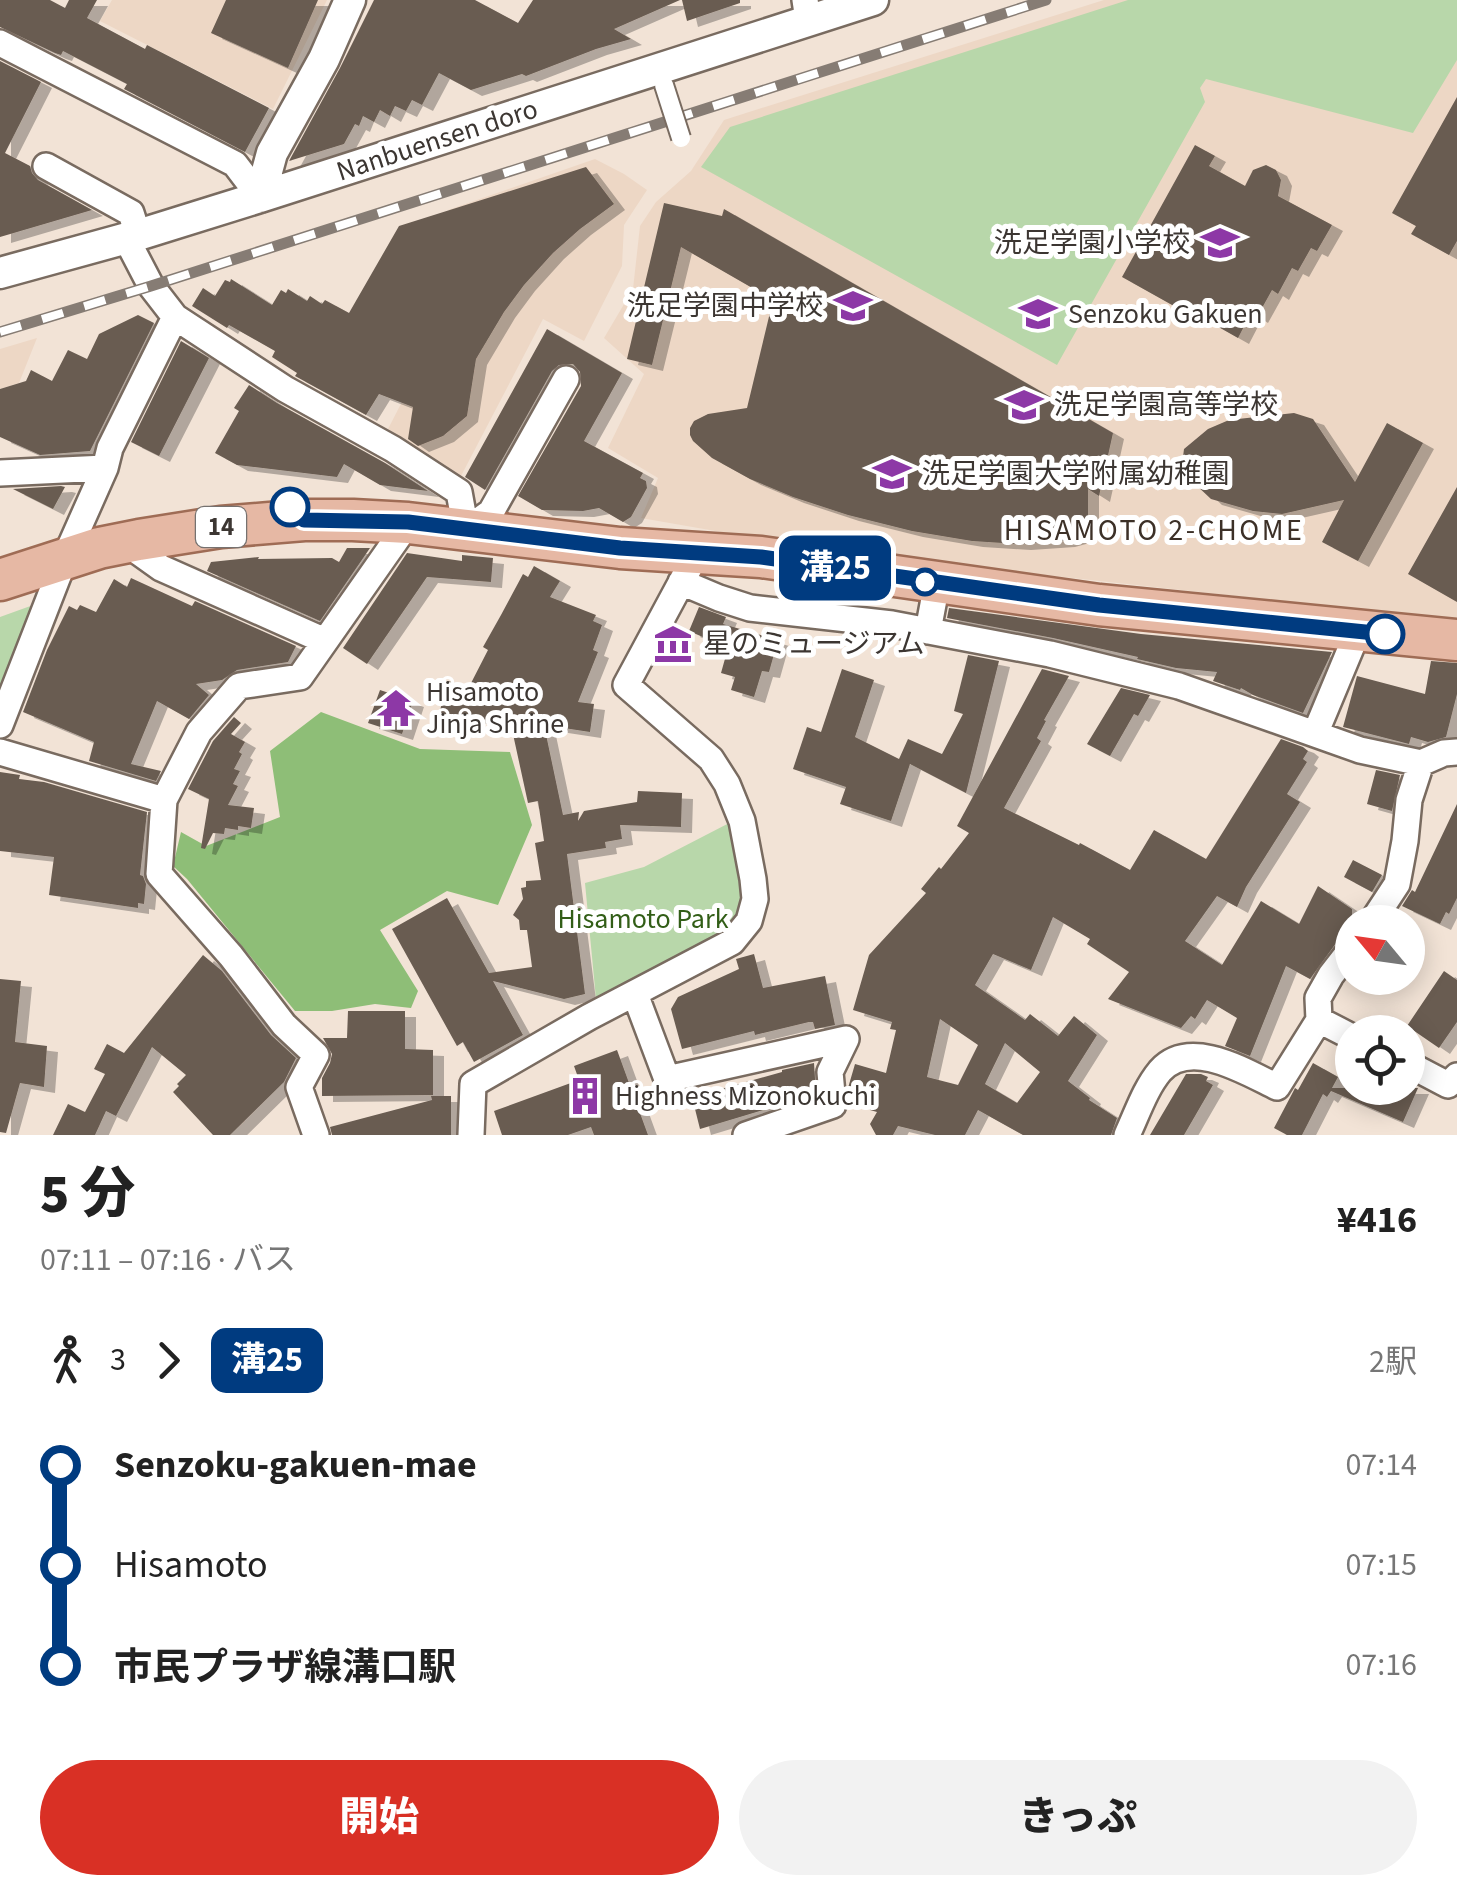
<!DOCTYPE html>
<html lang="ja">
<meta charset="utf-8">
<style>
body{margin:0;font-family:"Source Sans 3","Noto Sans JP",sans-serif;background:#f2f2f2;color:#222;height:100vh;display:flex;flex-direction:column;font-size:38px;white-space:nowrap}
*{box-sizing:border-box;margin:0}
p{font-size:32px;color:#767676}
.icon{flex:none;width:55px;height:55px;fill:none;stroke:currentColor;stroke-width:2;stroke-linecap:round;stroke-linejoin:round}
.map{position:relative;height:1135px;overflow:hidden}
.sheet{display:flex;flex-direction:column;background:#fff;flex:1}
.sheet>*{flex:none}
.badge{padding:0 20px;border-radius:15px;font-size:35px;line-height:65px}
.needle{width:65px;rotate:299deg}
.fabs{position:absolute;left:1335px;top:905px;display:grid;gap:20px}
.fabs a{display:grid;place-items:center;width:90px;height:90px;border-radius:50%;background:#fff;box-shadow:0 5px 25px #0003;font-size:50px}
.map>.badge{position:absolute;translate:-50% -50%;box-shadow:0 0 0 5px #fff}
.legs{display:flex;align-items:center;gap:15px;height:110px;padding:0 40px;font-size:32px}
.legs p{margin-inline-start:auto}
.summary{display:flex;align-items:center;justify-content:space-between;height:170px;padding:0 40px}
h1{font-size:55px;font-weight:800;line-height:75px}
.cta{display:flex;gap:20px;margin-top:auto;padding:20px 40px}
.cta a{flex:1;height:115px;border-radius:60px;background:#d93025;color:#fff;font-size:40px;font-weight:800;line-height:115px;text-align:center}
.cta a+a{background:#f2f2f2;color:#222}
ul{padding:0 40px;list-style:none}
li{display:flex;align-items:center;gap:35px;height:100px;font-size:38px}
li i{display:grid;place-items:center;width:15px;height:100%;margin:0 12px;background:currentColor}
li i::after{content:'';width:25px;height:25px;margin:-12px;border:8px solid;border-radius:50%;background:#fff}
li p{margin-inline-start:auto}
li:first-child i{background:linear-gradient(#0000 50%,currentColor 0)}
li:last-child i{background:linear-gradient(currentColor 50%,#0000 0)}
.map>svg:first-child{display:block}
.built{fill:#edd7c5}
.green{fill:#b8d7aa}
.forest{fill:#8ebe77}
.building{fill:#695c51;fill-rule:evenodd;filter:url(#shadow)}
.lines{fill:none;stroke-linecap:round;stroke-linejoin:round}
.minor-casing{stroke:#796b60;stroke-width:30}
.tertiary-casing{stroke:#796b60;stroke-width:35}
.primary-casing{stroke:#9f6c55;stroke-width:45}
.minor{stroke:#fff;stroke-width:25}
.tertiary{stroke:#fff;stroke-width:30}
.primary{stroke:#e6b8a4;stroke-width:40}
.rail-casing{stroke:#867c74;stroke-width:11}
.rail{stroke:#fff;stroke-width:8;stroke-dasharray:22;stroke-linecap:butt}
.pedestrian-bridge-casing{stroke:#796b60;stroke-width:22;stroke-linecap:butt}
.pedestrian-bridge{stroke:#fff;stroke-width:18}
.line-1-casing{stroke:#fff;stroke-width:22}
.line-1{stroke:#003b80;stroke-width:15}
.stop-1-dot{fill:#fff;stroke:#003b80;stroke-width:5}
.labels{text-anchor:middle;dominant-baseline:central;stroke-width:10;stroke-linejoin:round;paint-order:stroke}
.shield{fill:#fff;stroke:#767270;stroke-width:2.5}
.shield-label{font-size:25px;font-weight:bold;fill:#3c3632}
.street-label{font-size:28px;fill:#3c3632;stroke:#fff}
.poi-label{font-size:28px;fill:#3c3632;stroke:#fff;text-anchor:start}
.park-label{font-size:28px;fill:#325e17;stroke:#fff}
.neighbourhood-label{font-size:30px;letter-spacing:2.5px;fill:#3c3027;stroke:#fff}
</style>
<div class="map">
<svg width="1457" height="1135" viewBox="0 0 1457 1135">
<defs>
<filter id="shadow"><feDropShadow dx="11" dy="6" stdDeviation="0" flood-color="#0004"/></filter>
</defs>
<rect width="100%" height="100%" fill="#f2e3d6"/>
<!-- built -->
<path class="built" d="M112 0H327L273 109 100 21Z
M1104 0H1457V618L1425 617 836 552 641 518 658 478 608 448 644 374 604 338 633 289 640 226 656 202 691 171 724 120Z
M595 159 624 174 647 190 624 225 622 266 584 341 543 319 461 476 388 429 490 231 448 210Z
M37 338 19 383 0 389V349Z"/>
<!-- green -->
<path class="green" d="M1128 0H1457V60L1413 133 1206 79 1200 88 1205 102 1057 365 701 167 730 127Z
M36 604 0 689V617Z
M735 820 748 907 737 927 596 999 585 883 644 867Z"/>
<!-- forest -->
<path class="forest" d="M321 712 420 749 510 752 532 825 498 905 447 891 380 930 418 991 411 1008 375 1004 332 1011H295L187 879 173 866 181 832 206 846 280 817 270 751Z"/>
<!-- building -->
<path class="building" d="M0 0H50L65 8 69 0H97L87 18 145 49 147 45 269 108 245 152 124 89 127 84 63 51 61 55 55 53 0 27Z
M226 0H318L288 68 211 33Z
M374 0H475L518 23 533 0H680L614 29 631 39 596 49 526 76 522 74 471 90 439 73 422 105 412 100 406 111 395 106 390 116 380 110 374 122 363 116 359 126 355 124 344 144 289 161 340 68Z
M682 0H740V3L687 21Z
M0 61 41 82 5 153 30 166 32 173 38 180 92 210 0 237Z
M1457 97V241L1449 255 1411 234 1416 226 1392 213Z
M1195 145 1215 156 1209 166 1245 186 1253 170 1266 165 1276 170 1281 180 1278 196 1332 225 1317 251 1311 248 1298 271 1292 268 1278 294 1272 290 1257 317 1251 313 1238 338 1192 312 1190 315 1122 277Z
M586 167 614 204 580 229 553 253 524 285 504 312 476 359 467 416 443 436 418 446 408 439 413 407 379 394 366 415 295 376 297 373 272 357 275 351 229 325 227 328 192 306 203 288 215 296 225 280 230 282 231 279 272 305 281 290 286 293 288 289 307 301 310 296 322 304 325 300 349 313 399 226Z
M664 203 722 216 724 209 1113 433 1099 496 1088 489V527L1075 538 1064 541 1020 544 972 541 912 531 848 515 793 497 750 479 712 458 693 441 690 435V428L694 421 708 414 747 408 773 300 681 247 652 365 627 359Z
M138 315 154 323 90 451 40 455 0 437V389L26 381 31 370 52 381 68 350 87 359 99 334Z
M547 329 622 373 584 441 643 473 640 478 646 481 647 488 631 517 623 522 599 508 583 511 542 510 518 496 581 386 580 372 573 364 559 365 552 371 485 490 465 477Z
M181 341 209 358 159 456 131 442Z
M249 385 277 403 385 463 428 491 380 485 344 464 337 477 237 465 215 453 239 411 234 408Z
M1294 413 1313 419 1355 482 1387 423 1423 443 1358 561 1322 542 1344 500 1282 514 1253 511 1211 499 1195 484 1182 465 1184 449 1208 429 1229 420Z
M65 487 53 509 13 489 61 486Z
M1457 487V602L1408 574Z
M347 548H370L320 621 207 571 211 562 259 557 258 559 332 558 339 562Z
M407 553 462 561V555L493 558 491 582 427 577 367 664 343 648Z
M534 566 560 581 550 597 596 615 593 621 602 625 593 650 598 652 578 702 594 704 590 732 544 725 563 815 579 812 578 821 584 811 637 802 638 791 682 793 681 827 620 825 622 839 605 842 606 848 567 854 585 994 564 999 493 981 523 1035 474 1062 463 1042 457 1046 392 929 447 898 489 973 532 967 527 930H520L519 920 513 915 523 899 521 888 526 887V881L541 880 535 843 544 841 538 801 528 803 511 725 471 717 469 722 439 714 448 681 469 687 488 650 483 647 501 615 523 574 528 577Z
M131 578 192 606 195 601 296 646 288 662 237 670 222 680 196 684 209 695 189 719 157 701 131 764 161 771 156 781 89 761 94 742 23 712 47 650 69 606 77 610 80 605 96 612 114 579 127 587Z
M699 607 726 617 723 624 778 640 769 672 762 671 754 697 731 690 735 677 721 673 728 648 689 631Z
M949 608 1141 634 1332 652 1303 713 1253 695 1241 688 1240 690 1213 681 1217 672 1176 668 1137 659 1138 657 1053 638 947 618Z
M968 655 999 661 966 793 910 764 891 821 840 804 846 787 793 769 807 727 821 732 842 669 874 680 855 737 899 759 908 739 942 754 963 714 954 711Z
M1431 661 1457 663V694L1446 737 1428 742 1411 737 1409 744 1343 727 1357 676 1425 694Z
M1042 669 1069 676 1044 720 1046 721 1037 738 1041 741 1004 808 1079 845 1080 843 1130 870 1154 830 1206 859 1281 739 1303 747 1308 751 1303 759 1307 762 1287 794 1300 802 1246 887 1237 907 1217 896 1185 941 1222 965 1261 901 1299 924 1318 886 1352 909V921L1310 979 1286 966 1250 1056 1225 1046 1237 1018 1207 1000 1195 1019 1191 1016 1181 1028 1108 999 1129 972 1087 944 1090 939 1053 917 1031 970 993 954 975 985 1025 1020 1030 1014 1058 1036 1074 1016 1097 1035 1068 1081 1090 1098 1089 1100 1117 1118 1111 1135H1023L978 1110 965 1135H935L898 1126 893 1135H876L870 1124 877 1112 870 1110 862 1085 848 1088 855 1064 886 1073 896 1030 890 1029 892 1022 853 1010 869 955 926 893 921 889 939 867 941 869 969 833 957 826ZM940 1019 978 1045 958 1085 927 1077ZM1005 1043 1040 1072 1017 1103 985 1084Z
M1121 688 1150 695 1138 716 1134 714 1110 756 1087 744Z
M380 690 413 701 402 734 368 723Z
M234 717 241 723 231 734 245 742 239 752 242 754 234 769 240 771 233 784 238 786 228 805 254 808 251 828 238 826V830L225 828 224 834 213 833 205 849 201 848 209 799 188 789 213 741Z
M1376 770 1400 775 1392 811 1367 804Z
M0 772 20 775 19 779 44 782 147 812 140 875 143 876 146 884 144 904 138 903V908L49 895 54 857 0 851Z
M1457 804V898L1449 914 1446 912 1440 924 1402 906 1412 890 1415 892Z
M1353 860 1382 875 1372 892 1344 877Z
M754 954 763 988 825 976 835 1025 815 1029 813 1022H809L755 1035 754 1031 682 1049 671 1009 678 997 739 969 736 959Z
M203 955 222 971 271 1035 296 1058 284 1082 230 1135H213L173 1092 179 1086 177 1084 186 1075 152 1047 116 1116 106 1111 95 1135H53L68 1104 85 1112 105 1074 94 1069 107 1044 124 1053Z
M1444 971 1457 980V1022L1439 1048 1407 1026Z
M0 979 21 981 15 1042 47 1046 44 1087 20 1083 6 1133 0 1132Z
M348 1011H405V1049L433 1050V1095L322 1096V1078L330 1063 332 1054 323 1038H347Z
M617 1050 648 1135H594L591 1127 568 1135H502L494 1111 579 1080 574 1066Z
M814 1063 816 1094 806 1092 807 1097 700 1129 692 1097 782 1072V1070Z
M1313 1063 1338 1077 1332 1088H1418L1403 1122 1331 1091 1327 1097 1323 1094 1302 1135H1287L1274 1128 1293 1092 1295 1088 1298 1090Z
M1186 1074H1201L1208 1077 1206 1081 1213 1085 1184 1135H1150Z
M431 1096H451V1135H332L330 1127 432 1100Z"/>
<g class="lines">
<!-- minor casing -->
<g class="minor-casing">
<path id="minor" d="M805 0 808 20
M0 43 235 164 260 197
M46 166 131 213 138 235
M126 238 151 286 175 317 285 389 393 449 459 492 466 530 491 512 566 379
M0 473 105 468
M126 543 161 568 325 641
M681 582 719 598 750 608 892 624 1050 654 1179 686 1315 734
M928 631 937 583
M1358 631 1315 734 1360 750 1421 763 1444 753 1457 752
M0 725 65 558 105 468 110 448 175 317
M0 752 164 800
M1372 922 1397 884 1405 841 1409 800 1421 763
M635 994 667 1079 846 1039 830 1072 833 1105 746 1135
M1319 1020 1352 1037
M1408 1064 1448 1085 1457 1076
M316 1135 299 1087 316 1055 284 1025 231 956 159 874 164 800 199 732 239 686 300 677 408 523
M471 1135 473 1084 589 1017 732 942 749 921 755 899 753 879 742 821 727 784 711 759 626 685 697 553
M1127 1135C1137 1114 1145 1089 1160 1071 1190 1037 1246 1072 1277 1087L1319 1020 1318 998 1331 975 1352 948"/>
</g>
<!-- tertiary casing -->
<g class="tertiary-casing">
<path id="tertiary" d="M260 197 272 153 324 59 350 0
M0 273 138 235 260 197 873 0"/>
</g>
<!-- primary casing -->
<g class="primary-casing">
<path id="primary" d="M0 580 99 548 139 540 221 527 304 520H353L408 523 620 548 761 557 1099 605 1457 640"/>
</g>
<!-- minor -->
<use href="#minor" class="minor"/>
<!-- tertiary -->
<use href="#tertiary" class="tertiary"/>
<!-- primary -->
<use href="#primary" class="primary"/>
<!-- rail casing -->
<g class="rail-casing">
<path id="rail" d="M0 332 151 286 1046 0"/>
</g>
<!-- rail -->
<use href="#rail" class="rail"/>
<!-- pedestrian-bridge casing -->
<g class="pedestrian-bridge-casing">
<path id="pedestrian-bridge" d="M664 85 681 138"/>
</g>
<!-- pedestrian-bridge -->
<use href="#pedestrian-bridge" class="pedestrian-bridge"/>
</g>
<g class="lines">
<!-- line-1 casing -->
<g class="line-1-casing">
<path id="line-1" d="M290 507 304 520 408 522 620 548 761 557 1099 605 1385 634"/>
</g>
<!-- line-1 -->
<use href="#line-1" class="line-1"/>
</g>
<!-- icons -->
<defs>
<g id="school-bare" transform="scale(3)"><path d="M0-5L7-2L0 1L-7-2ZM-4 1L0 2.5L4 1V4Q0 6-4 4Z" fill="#8d38a6" stroke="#fff" stroke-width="2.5" paint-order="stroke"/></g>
<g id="university-bare" transform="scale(3)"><path d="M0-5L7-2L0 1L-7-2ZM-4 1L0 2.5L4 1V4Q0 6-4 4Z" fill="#8d38a6" stroke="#fff" stroke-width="2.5" paint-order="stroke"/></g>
<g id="museum-bare" transform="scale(3)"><path d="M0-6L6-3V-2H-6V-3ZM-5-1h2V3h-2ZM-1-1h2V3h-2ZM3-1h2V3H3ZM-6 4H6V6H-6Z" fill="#8d38a6" stroke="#fff" stroke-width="2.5" paint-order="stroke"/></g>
<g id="temple-bare" transform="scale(3)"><path d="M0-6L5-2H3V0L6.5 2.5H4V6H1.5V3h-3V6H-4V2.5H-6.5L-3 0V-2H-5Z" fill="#8d38a6" stroke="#fff" stroke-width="2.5" paint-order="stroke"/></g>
<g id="building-bare" transform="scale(3)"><path d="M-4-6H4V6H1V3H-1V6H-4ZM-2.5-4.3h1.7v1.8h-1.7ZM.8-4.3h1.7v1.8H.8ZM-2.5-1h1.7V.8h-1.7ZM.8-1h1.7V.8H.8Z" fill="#8d38a6" stroke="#fff" stroke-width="2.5" paint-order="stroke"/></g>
</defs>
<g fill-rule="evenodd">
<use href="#school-bare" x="1220" y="243"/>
<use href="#school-bare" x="853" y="306"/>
<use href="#university-bare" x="1038" y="314"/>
<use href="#school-bare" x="1024" y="405"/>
<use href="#school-bare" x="892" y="474"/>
<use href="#museum-bare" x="673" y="644"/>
<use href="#temple-bare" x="396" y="708"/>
<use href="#building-bare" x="585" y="1096"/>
</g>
<!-- markers -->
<g class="stop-1-dot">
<circle cx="290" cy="507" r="18"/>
<circle cx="925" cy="582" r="12"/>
<circle cx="1385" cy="634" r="18"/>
</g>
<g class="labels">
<!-- shield labels -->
<rect class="shield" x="196" y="507" width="50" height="40" rx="8"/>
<g class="shield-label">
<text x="221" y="527">14</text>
</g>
<!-- street labels -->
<g class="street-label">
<text transform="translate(437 140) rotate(-18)">Nanbuensen doro</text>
</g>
<!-- poi labels -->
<g class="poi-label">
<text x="1190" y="243" text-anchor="end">洗足学園小学校</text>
<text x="823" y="306" text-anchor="end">洗足学園中学校</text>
<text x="1068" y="314">Senzoku Gakuen</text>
<text x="1054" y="405">洗足学園高等学校</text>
<text x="922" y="474">洗足学園大学附属幼稚園</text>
<text x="703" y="644">星のミュージアム</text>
<text x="426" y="692">Hisamoto<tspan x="426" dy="32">Jinja Shrine</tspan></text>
<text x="615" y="1096">Highness Mizonokuchi</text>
</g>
<!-- park labels -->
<g class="park-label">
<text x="643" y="919">Hisamoto Park</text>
</g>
<!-- neighbourhood labels -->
<g class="neighbourhood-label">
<text x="1154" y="530">HISAMOTO 2-CHOME</text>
</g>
</g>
</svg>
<div class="fabs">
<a><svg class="needle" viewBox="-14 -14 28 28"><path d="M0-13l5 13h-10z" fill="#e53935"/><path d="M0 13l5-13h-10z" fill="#767676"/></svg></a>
<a><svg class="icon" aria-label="locate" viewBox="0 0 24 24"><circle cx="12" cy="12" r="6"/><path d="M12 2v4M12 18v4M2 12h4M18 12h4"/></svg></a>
</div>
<b class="badge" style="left:835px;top:568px;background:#003b80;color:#fff">溝25</b>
</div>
<section class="sheet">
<div class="summary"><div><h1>5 分</h1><p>07:11 – 07:16 · バス</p></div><b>¥416</b></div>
<div class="legs"><svg class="icon" aria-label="walk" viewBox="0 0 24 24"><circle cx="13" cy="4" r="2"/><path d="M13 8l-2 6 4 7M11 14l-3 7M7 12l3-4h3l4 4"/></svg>3<svg class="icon" aria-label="forward" viewBox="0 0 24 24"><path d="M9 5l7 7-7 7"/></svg><b class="badge" style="background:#003b80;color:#fff">溝25</b><p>2駅</p></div>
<ul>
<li><i style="color:#003b80"></i><b>Senzoku-gakuen-mae</b><p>07:14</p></li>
<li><i style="color:#003b80"></i><span>Hisamoto</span><p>07:15</p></li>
<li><i style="color:#003b80"></i><b>市民プラザ線溝口駅</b><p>07:16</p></li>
</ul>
<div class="cta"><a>開始</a><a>きっぷ</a></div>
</section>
